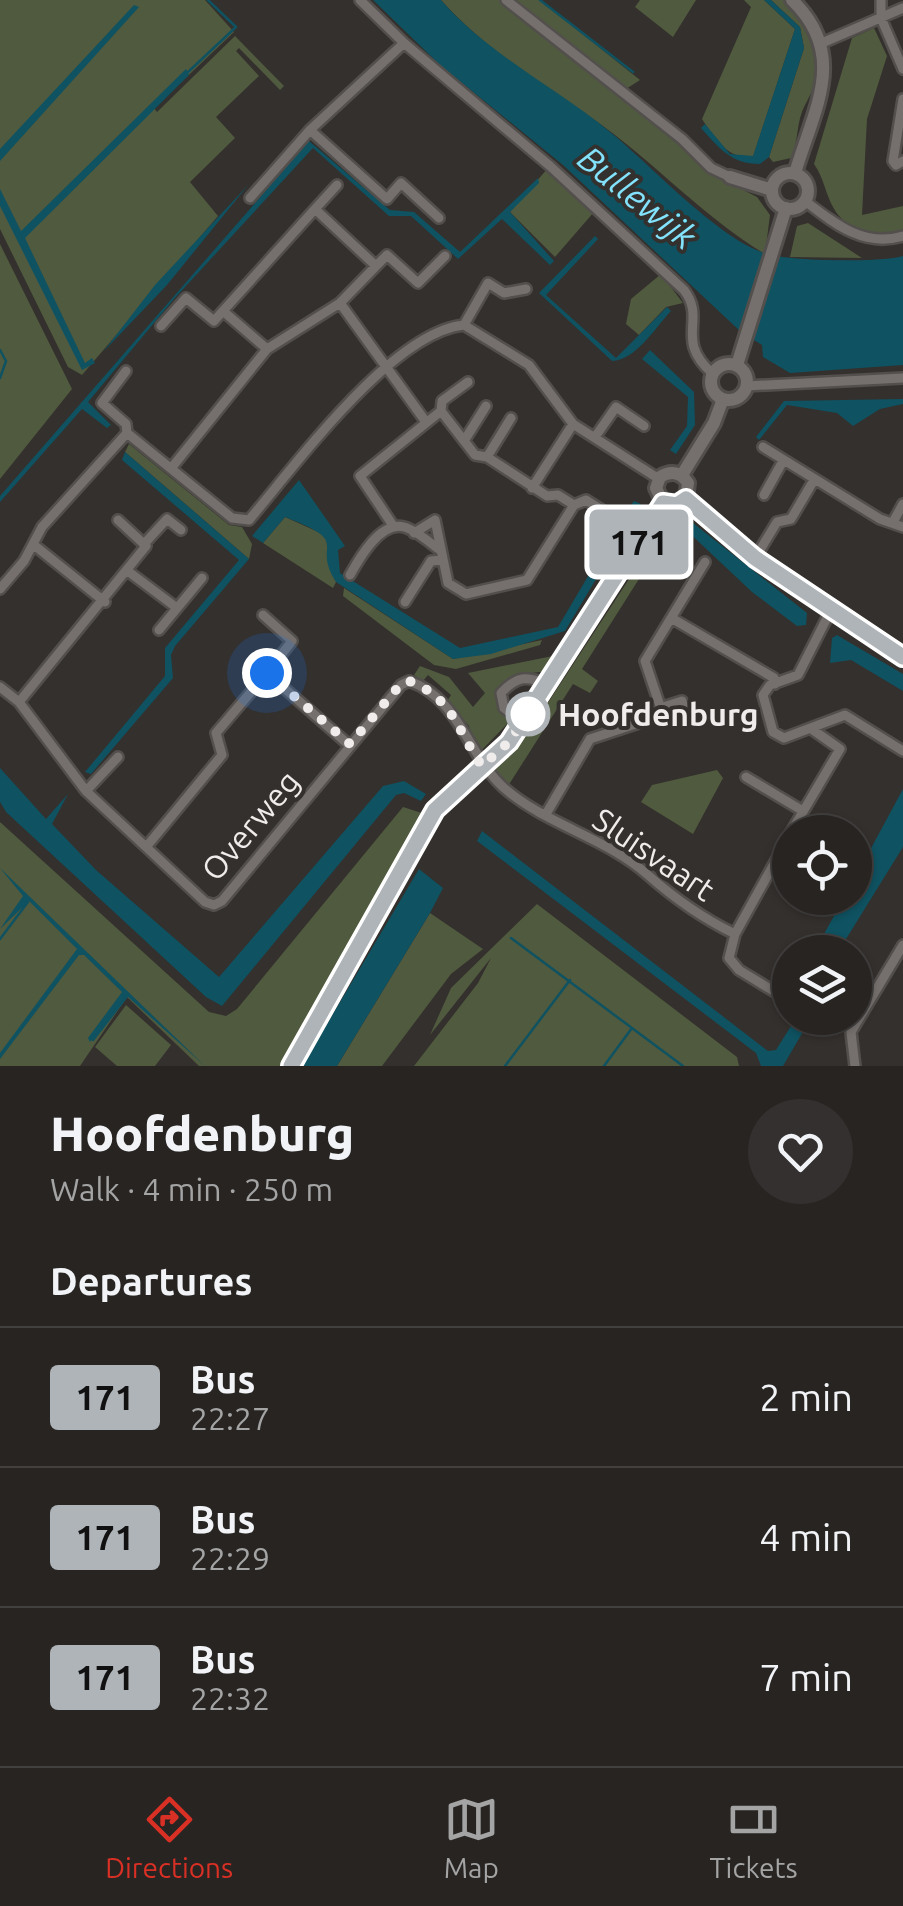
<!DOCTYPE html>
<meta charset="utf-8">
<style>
body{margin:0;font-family:Ubuntu,sans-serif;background:#33302f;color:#f1f3f6;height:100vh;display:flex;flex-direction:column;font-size:38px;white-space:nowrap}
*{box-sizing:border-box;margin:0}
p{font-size:32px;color:#a4a4a5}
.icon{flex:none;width:55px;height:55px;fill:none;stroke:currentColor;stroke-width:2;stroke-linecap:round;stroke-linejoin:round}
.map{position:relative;height:1066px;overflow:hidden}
.drawer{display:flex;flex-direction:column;background:#272422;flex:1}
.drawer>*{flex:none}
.badge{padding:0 20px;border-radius:8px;font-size:35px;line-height:65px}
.tools{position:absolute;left:772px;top:815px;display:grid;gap:20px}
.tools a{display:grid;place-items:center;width:100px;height:100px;border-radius:50%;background:#272422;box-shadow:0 2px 8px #0004,0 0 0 2px #434140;font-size:50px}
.you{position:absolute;width:50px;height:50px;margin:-25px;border:8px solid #fff;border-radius:50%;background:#1a73e8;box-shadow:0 0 0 15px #1a73e833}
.map>.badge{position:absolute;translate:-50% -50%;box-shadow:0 0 0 5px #fff}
h2{padding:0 50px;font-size:38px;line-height:90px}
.round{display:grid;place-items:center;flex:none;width:105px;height:105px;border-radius:52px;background:#33302f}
.headline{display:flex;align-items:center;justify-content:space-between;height:170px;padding:0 50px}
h1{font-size:48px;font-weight:800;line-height:75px}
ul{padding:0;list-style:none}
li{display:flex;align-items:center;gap:30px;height:140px;padding:0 50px;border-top:2px solid #434140}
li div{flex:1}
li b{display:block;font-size:38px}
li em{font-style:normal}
li .badge{min-width:110px;font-weight:700;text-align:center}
.tab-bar{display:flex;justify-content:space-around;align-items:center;height:140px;border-top:2px solid #434140;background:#272422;font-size:28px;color:#a4a4a5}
.tab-bar a{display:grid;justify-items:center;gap:5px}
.tab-bar .on{color:#d93025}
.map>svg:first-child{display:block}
.green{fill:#505a3e}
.water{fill:#0f5261}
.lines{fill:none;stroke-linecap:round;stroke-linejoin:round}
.stream{stroke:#0f5261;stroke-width:2.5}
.street-casing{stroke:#524f4d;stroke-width:14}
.secondary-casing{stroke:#524f4d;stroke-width:18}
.street{stroke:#75706d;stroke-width:9}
.secondary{stroke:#75706d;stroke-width:12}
.line-casing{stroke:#fff;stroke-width:22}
.line{stroke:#afb4b9;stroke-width:15}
.walk{stroke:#efeceb;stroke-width:10;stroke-dasharray:0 18}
.stop-dot{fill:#fff;stroke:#afb4b9;stroke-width:5}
.labels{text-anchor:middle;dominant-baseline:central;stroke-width:8;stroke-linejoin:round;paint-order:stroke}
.stop-label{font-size:32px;font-weight:bold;fill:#efeceb;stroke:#34302d;text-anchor:start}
.street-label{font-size:32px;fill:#efeceb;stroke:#34302d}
.water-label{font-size:35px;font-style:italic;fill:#83e3fc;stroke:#34302d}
</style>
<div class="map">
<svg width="903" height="1066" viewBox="0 0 903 1066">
<rect width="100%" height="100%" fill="#34302d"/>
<!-- green -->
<path class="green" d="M0 0H205L234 32 154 108 157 112 235 36 284 86 280 90 239 48 236 51 259 76 216 117 235 138 190 182 218 216 82 375 68 367 0 229Z
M441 0H499L680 144 710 173 757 197 770 215 765 254C705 218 659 167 603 126 548 86 487 52 441 0Z
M513 0H540L640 80 626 89Z
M640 0H696L673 37 635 7Z
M744 0H764L795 29 753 157C729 161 714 137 702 119L751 7Z
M771 0H783C815 35 830 61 805 105 796 121 799 141 791 158L773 162 769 157 804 48 800 27Z
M874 28 887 56 867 119 862 215 903 206V232C879 240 845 231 833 207 825 193 824 178 814 164L852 38Z
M548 168 594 212 555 257 510 212Z
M808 223 862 258 790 257 797 226Z
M0 244 72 389 0 479Z
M661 274 683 303 666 307 639 335 626 324 631 299Z
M129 444 229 525 242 527 252 544 249 559 125 452Z
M285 517 325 535 336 582 333 588 263 543Z
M660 532 663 541 582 669 598 681 590 693 573 684 508 786 493 772 532 727Z
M344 588 453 659 542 640 540 645 456 669 434 665 343 596Z
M558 655 547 671 517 675 500 687 497 708 511 720 476 756 469 726 447 701 451 695 428 675 423 681 414 675 420 666 449 677 473 707 485 693 468 673Z
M717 770 723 778 693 834 641 802 652 785Z
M403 807 428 815 285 1066H199L127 997 80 1066H0V822L209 1012 226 1016 237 1009Z
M537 904 737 1057 739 1066H414L478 983 491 958 430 1035 451 988Z
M430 913 483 949 451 974 382 1066H337Z
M126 1005 171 1045 155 1066H117L95 1047Z"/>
<!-- water -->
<path class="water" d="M373 0H441C489 55 554 86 610 132 650 164 719 240 767 254 789 261 881 263 903 256V365L790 373 763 357 762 345 741 332 563 165 440 65Z
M764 0H771L800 27 804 48 769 157 760 164C731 164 719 148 701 128L705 124 730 154 753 156 795 29Z
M134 5 139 7 0 161V149Z
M186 69 189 75 25 238 85 363 92 358 95 363 82 370 0 206V189L21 231Z
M309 141 390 210 414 212 460 252 538 178 539 183 510 212 554 261 550 265 502 219 458 259 411 216H389L313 148 174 299 88 402 111 425 107 428 82 409 0 502V496Z
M249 184 167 285 103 352 155 285Z
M595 236 598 239 546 295 616 358 667 307 671 311C655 328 636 360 612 361L539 293Z
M650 350 694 392 695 425 676 454 670 450 687 426 688 397 642 359Z
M903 399V404L880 409 853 426 837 413 787 405 759 440 756 437 784 401Z
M125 452 249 559 175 646 171 655 173 678 91 774 85 772 165 676V648L239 560 122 460Z
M299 480 345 546 338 550 340 573 460 648 558 627 626 512 634 501 641 504 565 631 491 654 453 659 336 582C310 542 355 544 285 517L263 543 252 536Z
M688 519 807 613 806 625 797 626 752 592 684 528Z
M837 635 903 674V691L851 660 830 663 832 638Z
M0 768 46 819 68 794 52 824 96 870 219 977 383 786 404 781 426 794 421 801 404 793 396 795 222 1006 206 997 6 812 0 802Z
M903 789V847L838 952H814L844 898H855V878Z
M482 831 768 1051 776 1050 796 1018H811L783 1066H761L756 1053 477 841Z
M0 868 205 1066 127 996 90 1042 88 1038 122 992 84 955H79L0 1059V1053L77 949 29 901 0 929 23 896Z
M419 869 443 888 430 913 337 1066H302Z"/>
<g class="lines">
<!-- stream -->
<path class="stream" d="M540 0 633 72
M187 73 236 27 208 0
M0 350 6 361 0 378
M511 938 683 1066
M0 939 28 902
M93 1040 128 995
M505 1066 570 980
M604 1066 632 1028"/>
<!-- street casing -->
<g class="street-casing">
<path id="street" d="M360 0 404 43 550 166 684 290C707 320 674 339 712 373
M506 0 682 139 711 168 730 177
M881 0V18L903 69
M822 43 903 8
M903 99 893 161 896 165 903 161
M310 130 387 199 401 183 439 218
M250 198 310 130 404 43
M805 201C835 224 864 248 903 236
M315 209 337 185
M376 266 387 255 418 283 445 256
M223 311 315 209 376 266 340 303 426 422
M464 325 488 283 504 293 526 289
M161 326 186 298 214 321 223 311 267 349 173 466
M267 349 340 303
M126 371 102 403 126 424 127 433 232 518 249 520C295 466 392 332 464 325L529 365 573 424 659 479
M746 386 903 378
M441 411 475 455 487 457 547 496 558 495 574 505 586 500 613 517
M595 437 616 407 644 426
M464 441 486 406
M763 447 880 519 903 527
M487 457 511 418
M532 488 573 424
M764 495 783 461
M893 522 903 504
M394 527 360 476 441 411 442 401 468 382
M414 533 435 520 448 583 466 594 527 580 574 505
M144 544 167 519 181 530
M34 545 105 602
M755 558 777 522 791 519 814 480
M129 572 177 608
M350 575C359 559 380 521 404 527 416 530 430 543 440 550
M0 589 24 561 42 527 127 433
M405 602 431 561 442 560
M830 612 798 675 770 685 763 695 773 732 784 738 845 715 903 751
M263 615 292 641 267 673 349 745
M673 619 774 678 775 684
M159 630 202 578
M0 687 19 702 86 791 205 902 214 905 222 901 401 685 409 681C459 698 468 755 503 787 544 824 607 838 648 875 674 898 702 918 735 934L729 958 739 970 775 992
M19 702 146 546 118 520
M660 708 682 701 688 722
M522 722 504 708 501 693C517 676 527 675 548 685
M746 777 803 811
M86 791 118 757
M546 814 590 739 663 715 645 661 705 562
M791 832 840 749 813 730
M147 846 222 755 216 733 267 673
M735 934 790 835
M855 1066 851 1032 903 945"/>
</g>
<!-- secondary casing -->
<g class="secondary-casing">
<path id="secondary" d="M792 0C849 55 814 109 795 173
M772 191a18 18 0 1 1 36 0a18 18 0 1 1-36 0Z
M730 177 772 190
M711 382a18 18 0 1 1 36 0a18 18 0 1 1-36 0Z
M737 365 786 208
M682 475 714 423 723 399
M686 499 755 558 903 657
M663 503 656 488 660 477C671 470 681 472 688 483L686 499
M291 1066 435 810 509 742 663 503"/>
</g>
<!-- street -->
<use href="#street" class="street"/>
<!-- secondary -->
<use href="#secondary" class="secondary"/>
</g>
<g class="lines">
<!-- line casing -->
<g class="line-casing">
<path id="line" d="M291 1066 435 810 509 742 663 503 677 505 686 499 755 558 903 657"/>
</g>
<!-- line -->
<use href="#line" class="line"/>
<!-- walk -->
<path class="walk" d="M267 673 350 744 400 685 409 681C454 698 458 733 482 766L509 742 528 714"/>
</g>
<!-- markers -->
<circle class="stop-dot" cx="528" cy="714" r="20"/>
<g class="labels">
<!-- stop labels -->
<g class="stop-label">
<text x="558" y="714">Hoofdenburg</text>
</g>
<!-- street labels -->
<g class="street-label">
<text transform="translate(250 825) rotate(-50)">Overweg</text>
<text transform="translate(654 854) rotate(34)">Sluisvaart</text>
</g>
<!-- water labels -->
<g class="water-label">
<text transform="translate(638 197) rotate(39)">Bullewijk</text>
</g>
</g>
</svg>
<div class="tools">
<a><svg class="icon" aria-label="locate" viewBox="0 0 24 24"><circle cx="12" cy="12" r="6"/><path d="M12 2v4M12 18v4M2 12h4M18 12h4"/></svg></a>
<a><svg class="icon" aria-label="layers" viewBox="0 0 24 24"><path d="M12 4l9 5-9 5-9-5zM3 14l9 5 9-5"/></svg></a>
</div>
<div class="you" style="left:267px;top:673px"></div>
<b class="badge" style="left:639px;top:542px;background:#afb4b9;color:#111">171</b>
</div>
<section class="drawer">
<div class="headline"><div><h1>Hoofdenburg</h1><p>Walk · 4 min · 250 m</p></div><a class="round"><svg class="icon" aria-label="heart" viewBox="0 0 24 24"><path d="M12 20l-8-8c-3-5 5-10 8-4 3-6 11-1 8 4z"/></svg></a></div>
<h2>Departures</h2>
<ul>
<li><span class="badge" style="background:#afb4b9;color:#111">171</span><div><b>Bus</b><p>22:27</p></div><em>2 min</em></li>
<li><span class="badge" style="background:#afb4b9;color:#111">171</span><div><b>Bus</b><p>22:29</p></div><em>4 min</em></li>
<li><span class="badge" style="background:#afb4b9;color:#111">171</span><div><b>Bus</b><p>22:32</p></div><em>7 min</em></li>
</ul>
</section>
<nav class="tab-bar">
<a class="on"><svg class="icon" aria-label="directions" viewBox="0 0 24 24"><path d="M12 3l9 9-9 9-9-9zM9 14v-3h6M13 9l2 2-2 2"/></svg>Directions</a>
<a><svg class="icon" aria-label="map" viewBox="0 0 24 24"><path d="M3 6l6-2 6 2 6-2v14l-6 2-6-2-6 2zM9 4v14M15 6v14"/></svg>Map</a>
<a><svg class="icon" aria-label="tickets" viewBox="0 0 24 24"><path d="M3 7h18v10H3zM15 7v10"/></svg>Tickets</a>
</nav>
